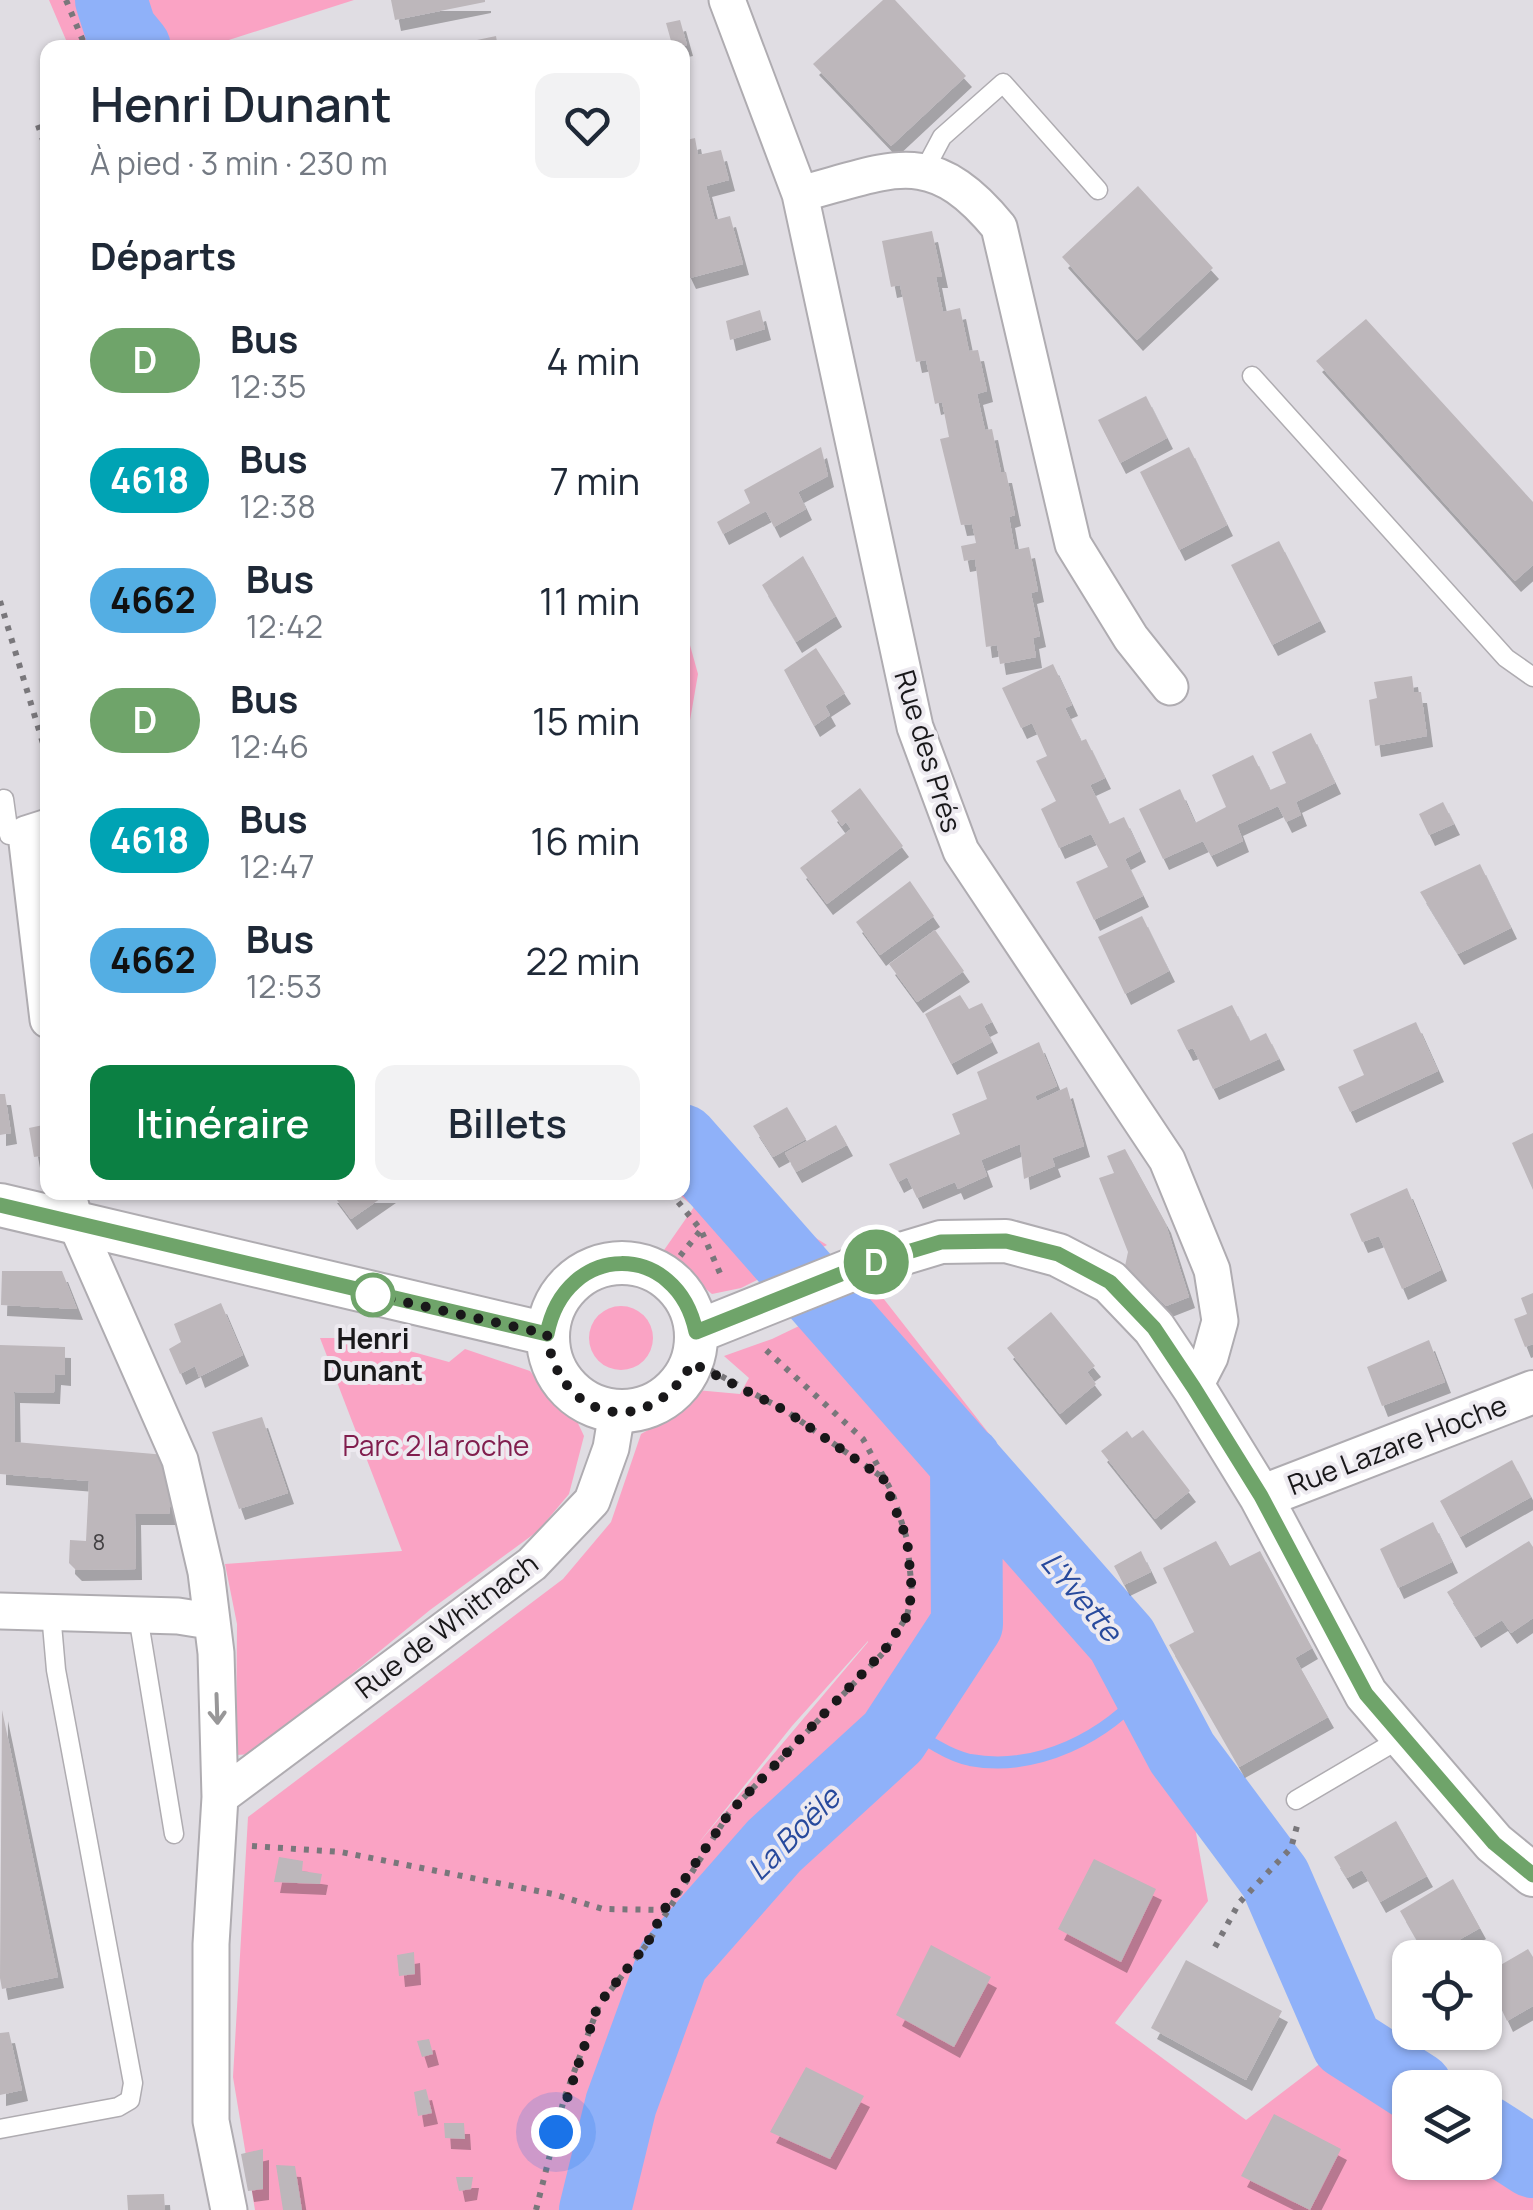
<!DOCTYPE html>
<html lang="fr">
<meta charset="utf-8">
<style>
body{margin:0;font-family:Manrope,sans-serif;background:#f2f2f3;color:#1f2937;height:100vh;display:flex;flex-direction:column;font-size:38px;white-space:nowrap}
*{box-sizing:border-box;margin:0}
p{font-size:32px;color:#747a83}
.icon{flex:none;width:55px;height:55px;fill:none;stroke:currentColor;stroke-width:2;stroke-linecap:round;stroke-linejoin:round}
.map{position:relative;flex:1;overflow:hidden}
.side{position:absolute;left:40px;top:40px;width:650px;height:1160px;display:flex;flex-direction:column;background:#fff;border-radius:20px;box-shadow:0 2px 8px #0004}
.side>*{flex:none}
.badge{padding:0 20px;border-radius:32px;font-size:35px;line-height:65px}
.tools{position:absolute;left:1392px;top:1940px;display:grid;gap:20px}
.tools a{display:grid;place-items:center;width:110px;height:110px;border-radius:20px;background:#fff;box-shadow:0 2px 8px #0004;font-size:50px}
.you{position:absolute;width:50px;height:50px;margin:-25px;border:8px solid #fff;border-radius:50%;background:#1a73e8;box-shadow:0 0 0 15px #1a73e833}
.map>.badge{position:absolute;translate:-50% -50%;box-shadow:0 0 0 5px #fff}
h2{padding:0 50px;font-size:38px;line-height:90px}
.round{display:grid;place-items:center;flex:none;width:105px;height:105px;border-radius:20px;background:#f2f2f3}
.summary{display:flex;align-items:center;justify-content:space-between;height:170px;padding:0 50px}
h1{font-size:48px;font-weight:600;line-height:75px}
.primary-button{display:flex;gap:20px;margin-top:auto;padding:20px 50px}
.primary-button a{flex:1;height:115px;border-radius:20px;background:#0b8043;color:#fff;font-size:40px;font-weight:600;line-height:115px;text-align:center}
.primary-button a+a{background:#f2f2f3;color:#1f2937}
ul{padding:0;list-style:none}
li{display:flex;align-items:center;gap:30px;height:120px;padding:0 50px}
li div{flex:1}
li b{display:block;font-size:38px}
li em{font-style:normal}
li .badge{min-width:110px;font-weight:700;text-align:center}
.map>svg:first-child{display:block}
.green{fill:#faa3c4;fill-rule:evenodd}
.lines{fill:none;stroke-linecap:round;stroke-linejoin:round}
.stream{stroke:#8fb1f9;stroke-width:12}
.river{stroke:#8fb1f9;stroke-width:72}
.building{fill:#bdb7bb;filter:url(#shadow)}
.service-casing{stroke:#afacb1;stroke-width:21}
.minor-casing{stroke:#afacb1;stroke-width:39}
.tertiary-casing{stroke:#afacb1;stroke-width:46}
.path{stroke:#79777b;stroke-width:6;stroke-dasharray:5 8;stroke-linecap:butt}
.service{stroke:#fff;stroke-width:18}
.minor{stroke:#fff;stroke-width:35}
.tertiary{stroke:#fff;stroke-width:42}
.oneway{stroke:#989798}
.line-casing{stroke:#fff;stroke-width:22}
.line{stroke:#6fa46a;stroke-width:15}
.walk{stroke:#19181a;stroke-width:10;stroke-dasharray:0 18}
.stop-dot{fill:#fff;stroke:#6fa46a;stroke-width:5}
.labels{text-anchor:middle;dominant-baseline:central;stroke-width:8;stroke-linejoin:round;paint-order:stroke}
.number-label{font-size:22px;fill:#424042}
.street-label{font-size:28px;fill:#19181a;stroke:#edeaf0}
.stop-label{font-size:28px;font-weight:bold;fill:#19181a;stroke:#edeaf0}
.park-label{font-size:28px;fill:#811e4e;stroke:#edeaf0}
.water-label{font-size:30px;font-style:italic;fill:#284a9d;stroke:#edeaf0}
</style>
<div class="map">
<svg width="1533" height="2210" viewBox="0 0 1533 2210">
<defs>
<filter id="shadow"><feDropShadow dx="6" dy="11" stdDeviation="0" flood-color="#0004"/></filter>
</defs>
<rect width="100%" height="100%" fill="#e0dde3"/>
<!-- green -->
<path class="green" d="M49 0H354L207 47H69Z
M683 620 698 674 683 761Z
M683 1108 746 1165 795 1225 827 1245 741 1288 712 1294 662 1253 694 1207 677 1193 682 1192Z
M876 1289 1184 1683 1182 1753 1208 1901 1115 2023 1246 2120 1347 2043 1417 2087 1410 2088V2162H1485V2131L1533 2162V2210H255L233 2077 248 1817 563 1579 611 1522 641 1434 671 1417 696 1390 740 1394 749 1378 724 1356 772 1339ZM868 1641V1642L697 1845 792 1726Z
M589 1338a32 32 0 1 1 64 0a32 32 0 1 1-64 0Z
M320 1338H363L449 1362 465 1349 530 1371 554 1402 576 1419 584 1436 569 1494 538 1531 430 1610 254 1754 236 1755 237 1624 225 1564 402 1551Z"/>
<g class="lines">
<!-- stream -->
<path class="stream" d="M902 1723C922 1737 946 1755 970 1760 1037 1772 1107 1737 1148 1686"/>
<!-- river -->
<path class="river" d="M111 0 121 31 135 48
M682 1140 1122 1640 1182 1753 1275 1878 1347 2043 1417 2088
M1485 2131 1533 2162
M595 2210 621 2104 673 1961 774 1846 893 1737 967 1624 966 1461"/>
</g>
<!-- building -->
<path class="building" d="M391 0H485V2L395 20Z
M883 0H895L966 76 891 146 813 64Z
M680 20 687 45 673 48 666 23Z
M496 36 498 48H458V44Z
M695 138 698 155 721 150 729 180 706 186 715 220 730 216 743 264 690 278 682 261V141Z
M1138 186 1213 268 1137 340 1062 257Z
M932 231 942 277H936L943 312 960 308 969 351 978 350 987 391 977 394 985 430 992 429 1001 472H1006L1015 515 1009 517 1015 550 1029 547 1038 591 1031 593 1040 636 1033 638 1036 657 1000 664 997 645 986 647 975 559 964 561 961 546 976 543 972 524 961 525 940 439 949 437 942 402 935 404 926 360 916 362 900 285 891 287 882 241Z
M760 310 765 329 730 340 726 321Z
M1366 319 1533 502V565L1515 581 1316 361Z
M1146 396 1167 438 1120 463 1098 420Z
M821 447 828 476 798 492 806 509 774 527 766 511 723 534 717 522 750 503 744 490Z
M1189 447 1227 525 1179 550 1140 472Z
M1279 541 1320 621 1272 645 1231 565Z
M803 556 836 616 796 642 762 585Z
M816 648 845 693 825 706 830 715 814 726 784 670Z
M1053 664 1072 705 1065 708 1081 741 1086 739 1105 778 1090 785 1109 824 1124 817 1140 851 1125 859 1143 896 1094 920 1076 882 1108 867 1091 834 1059 848 1041 809 1056 801 1036 761 1047 756 1032 723 1021 728 1002 688Z
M1412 676 1414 692H1421L1427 736 1375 746 1369 700 1377 698 1374 682Z
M1311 733 1335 783 1296 802 1301 815 1286 822 1278 806 1237 825 1243 841 1211 856 1203 841 1163 859 1139 809 1180 789 1195 823 1226 807 1212 775 1253 755 1270 790 1286 783 1272 752Z
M860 788 903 846 827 904 800 868 851 829 846 822 842 826 831 811Z
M1443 802 1454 824 1429 835 1419 814Z
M1480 864 1511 928 1458 954 1420 892Z
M910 881 934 916 880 955 856 922Z
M1142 916 1169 971 1125 994 1098 937Z
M935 930 964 971 917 1002 889 964Z
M960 995 969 1009 982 1003 992 1022 984 1026 992 1042 951 1064 925 1014Z
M1232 1005 1250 1041 1266 1033 1279 1059 1213 1089 1193 1048 1187 1050 1177 1030Z
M1416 1022 1438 1071 1350 1112 1338 1087 1364 1075 1353 1050Z
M1039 1042 1057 1086 1035 1096 1037 1101 1067 1087 1084 1146 1052 1158 1055 1166 1024 1179 1020 1144 981 1160 987 1176 958 1189 955 1182 917 1198 907 1177 898 1182 889 1164 960 1134 952 1114 987 1099 977 1072Z
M0 1094H5L11 1133 0 1135Z
M787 1107 806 1139 773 1157 753 1126Z
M48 1124V1155L34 1157 29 1128Z
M836 1125 847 1145 796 1172 785 1153Z
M1533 1133V1190L1512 1143Z
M1125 1149 1165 1222 1189 1297 1166 1306 1125 1266 1128 1252 1099 1178 1114 1173 1107 1156Z
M1407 1188 1441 1270 1402 1289 1379 1236 1362 1242 1350 1214Z
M331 1192H390L351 1219Z
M2 1271H62L77 1309 1 1305Z
M1533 1293V1344L1525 1347 1514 1319 1527 1314 1521 1298Z
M221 1303 243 1355 199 1377 195 1366 180 1374 169 1349 181 1342 174 1324Z
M1051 1312 1095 1366 1087 1372 1096 1384 1060 1414 1007 1348Z
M1429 1340 1445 1382 1382 1406 1367 1367Z
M0 1345 65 1347V1375L55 1374 54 1393 14 1392 15 1442 166 1455 173 1488 169 1514H135L136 1569 76 1570 69 1563 70 1540 86 1541 89 1481 0 1474Z
M262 1417 288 1493 239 1509 212 1432Z
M1143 1430 1190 1491 1155 1519 1101 1451 1127 1431 1132 1438Z
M1512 1460 1531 1497 1460 1537 1440 1501Z
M1433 1522 1452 1562 1398 1588 1380 1549Z
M1216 1541 1230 1566 1260 1551 1312 1648 1295 1658 1328 1717 1239 1767 1169 1645 1194 1632 1163 1568Z
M1529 1541 1533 1547V1618L1511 1633 1502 1620 1475 1637 1447 1592Z
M1141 1551 1151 1572 1124 1585 1114 1566Z
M2 1710 58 1977 2 1989 0 1978Z
M1396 1821 1427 1876 1380 1902 1362 1870 1347 1878 1334 1857Z
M279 1857 303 1861 302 1871 322 1874 320 1884 274 1882Z
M1094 1859 1156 1889 1121 1962 1058 1929Z
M1453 1879 1480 1928 1427 1958 1400 1911Z
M931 1945 991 1977 954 2047 896 2015Z
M1528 1949 1533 1957V2006L1507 2021 1485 1974Z
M414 1952 415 1974 399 1976 397 1955Z
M1186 1960 1282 2011 1246 2080 1151 2028Z
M9 2032 22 2090 0 2095V2033Z
M429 2039 433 2054 422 2057 417 2041Z
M806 2067 864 2096 830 2159 770 2132Z
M426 2089 432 2113 418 2116 414 2092Z
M1274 2114 1341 2149 1310 2210 1241 2176Z
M444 2123H464L465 2139 445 2138Z
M263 2149V2189L248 2191 241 2154Z
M276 2165 295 2166 302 2210H283Z
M456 2177H473L471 2189 459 2191Z
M164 2194 165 2210H128L127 2195Z"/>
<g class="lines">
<!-- service casing -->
<g class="service-casing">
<path id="service" d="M925 169 942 137 1003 83 1098 190
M1252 376 1506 658 1533 677
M4 799 9 835
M138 1616 174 1834
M1296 1800 1403 1737
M0 2129 118 2107 130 2100 133 2083 56 1670 51 1613"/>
</g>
<!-- minor casing -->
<g class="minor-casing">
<path id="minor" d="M727 0 800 194 915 727 961 851 1167 1160 1212 1270 1220 1321 1210 1357 1194 1388
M800 194C892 170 931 144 999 227L1073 544 1131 638 1170 687
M48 827 26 834 48 1020
M67 1192 76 1224 180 1460 206 1572 216 1653 220 1797 211 1944V2121L229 2210
M0 1611 178 1616 209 1621
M220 1797 532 1564 592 1501 611 1448 617 1412"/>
</g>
<!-- tertiary casing -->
<g class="tertiary-casing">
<path id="tertiary" d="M0 1205 547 1334
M548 1337a74 74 0 1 1 148 0a74 74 0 1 1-148 0Z
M696 1332 861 1266 941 1242 1006 1241 1058 1255 1110 1282 1154 1328 1194 1388 1261 1497 1366 1694 1494 1843 1533 1875
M1261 1497 1533 1392"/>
</g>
<!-- path -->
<path class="path" d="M66 0 86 48
M38 125 48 155
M0 601 48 760
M670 1192 701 1230 723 1280
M672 1266 701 1230
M710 1370 786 1411 882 1477
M252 1846 341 1852 553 1894 603 1909 664 1910
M1215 1947 1239 1903 1291 1848 1297 1826
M536 2210 564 2099 599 2005 647 1944 729 1813 885 1651 907 1616 912 1592 907 1539 892 1492 863 1439 766 1350"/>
<!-- service -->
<use href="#service" class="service"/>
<!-- minor -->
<use href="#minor" class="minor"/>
<!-- tertiary -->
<use href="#tertiary" class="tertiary"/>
</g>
<!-- one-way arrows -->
<defs><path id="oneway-shaft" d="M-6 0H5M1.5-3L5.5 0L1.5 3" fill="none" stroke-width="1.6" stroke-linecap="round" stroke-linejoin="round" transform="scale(2.5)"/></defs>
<use class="oneway" href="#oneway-shaft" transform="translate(217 1709) rotate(88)"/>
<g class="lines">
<!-- line casing -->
<g class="line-casing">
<path id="line" d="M0 1205 547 1334C565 1241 677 1240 696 1332L861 1266 941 1242 1006 1241 1058 1254 1110 1282 1154 1328 1194 1388 1261 1496 1366 1694 1494 1843 1533 1875"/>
</g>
<!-- line -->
<use href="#line" class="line"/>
<!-- walk -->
<path class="walk" d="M373 1295 547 1334C557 1421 649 1442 692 1363L786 1411 883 1478 907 1539 912 1592 907 1616 884 1651 730 1812 664 1910 647 1944 598 2005 556 2132"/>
</g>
<!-- markers -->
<circle class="stop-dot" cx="373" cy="1295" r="20"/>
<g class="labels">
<!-- number labels -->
<g class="number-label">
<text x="99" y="1542">8</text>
</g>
<!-- street labels -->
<g class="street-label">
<text transform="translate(929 751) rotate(73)">Rue des Prés</text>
<text transform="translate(1397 1444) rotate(-21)">Rue Lazare Hoche</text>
<text transform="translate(446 1625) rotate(-37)">Rue de Whitnach</text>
</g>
<!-- stop labels -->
<g class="stop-label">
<text x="373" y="1338">Henri<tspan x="373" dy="32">Dunant</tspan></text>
</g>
<!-- park labels -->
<g class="park-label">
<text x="436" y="1445">Parc 2 la roche</text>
</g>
<!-- water labels -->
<g class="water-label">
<text transform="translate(1082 1596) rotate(50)">L'Yvette</text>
<text transform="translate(793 1833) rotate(-45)">La Boële</text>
</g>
</g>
</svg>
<div class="tools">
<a><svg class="icon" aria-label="locate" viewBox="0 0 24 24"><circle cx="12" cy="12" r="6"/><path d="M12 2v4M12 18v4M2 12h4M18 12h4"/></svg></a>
<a><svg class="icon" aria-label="layers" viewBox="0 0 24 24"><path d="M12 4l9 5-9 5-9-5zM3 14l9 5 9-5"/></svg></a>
</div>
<div class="you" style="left:556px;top:2132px"></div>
<b class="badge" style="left:876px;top:1262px;background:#6fa46a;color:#fff">D</b>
<section class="side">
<div class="summary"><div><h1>Henri Dunant</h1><p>À pied · 3 min · 230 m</p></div><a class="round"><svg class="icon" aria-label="heart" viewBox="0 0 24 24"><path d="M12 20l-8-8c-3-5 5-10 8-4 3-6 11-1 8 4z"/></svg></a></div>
<h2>Départs</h2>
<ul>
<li><span class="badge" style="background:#6fa46a;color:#fff">D</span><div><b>Bus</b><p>12:35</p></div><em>4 min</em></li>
<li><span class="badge" style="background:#00a3b4;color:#fff">4618</span><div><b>Bus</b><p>12:38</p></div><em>7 min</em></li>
<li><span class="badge" style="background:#54aee3;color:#111">4662</span><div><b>Bus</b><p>12:42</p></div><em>11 min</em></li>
<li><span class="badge" style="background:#6fa46a;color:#fff">D</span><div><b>Bus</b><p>12:46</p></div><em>15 min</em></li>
<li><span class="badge" style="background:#00a3b4;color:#fff">4618</span><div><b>Bus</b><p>12:47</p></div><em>16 min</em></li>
<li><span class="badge" style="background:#54aee3;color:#111">4662</span><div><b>Bus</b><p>12:53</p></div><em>22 min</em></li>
</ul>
<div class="primary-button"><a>Itinéraire</a><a>Billets</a></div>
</section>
</div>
